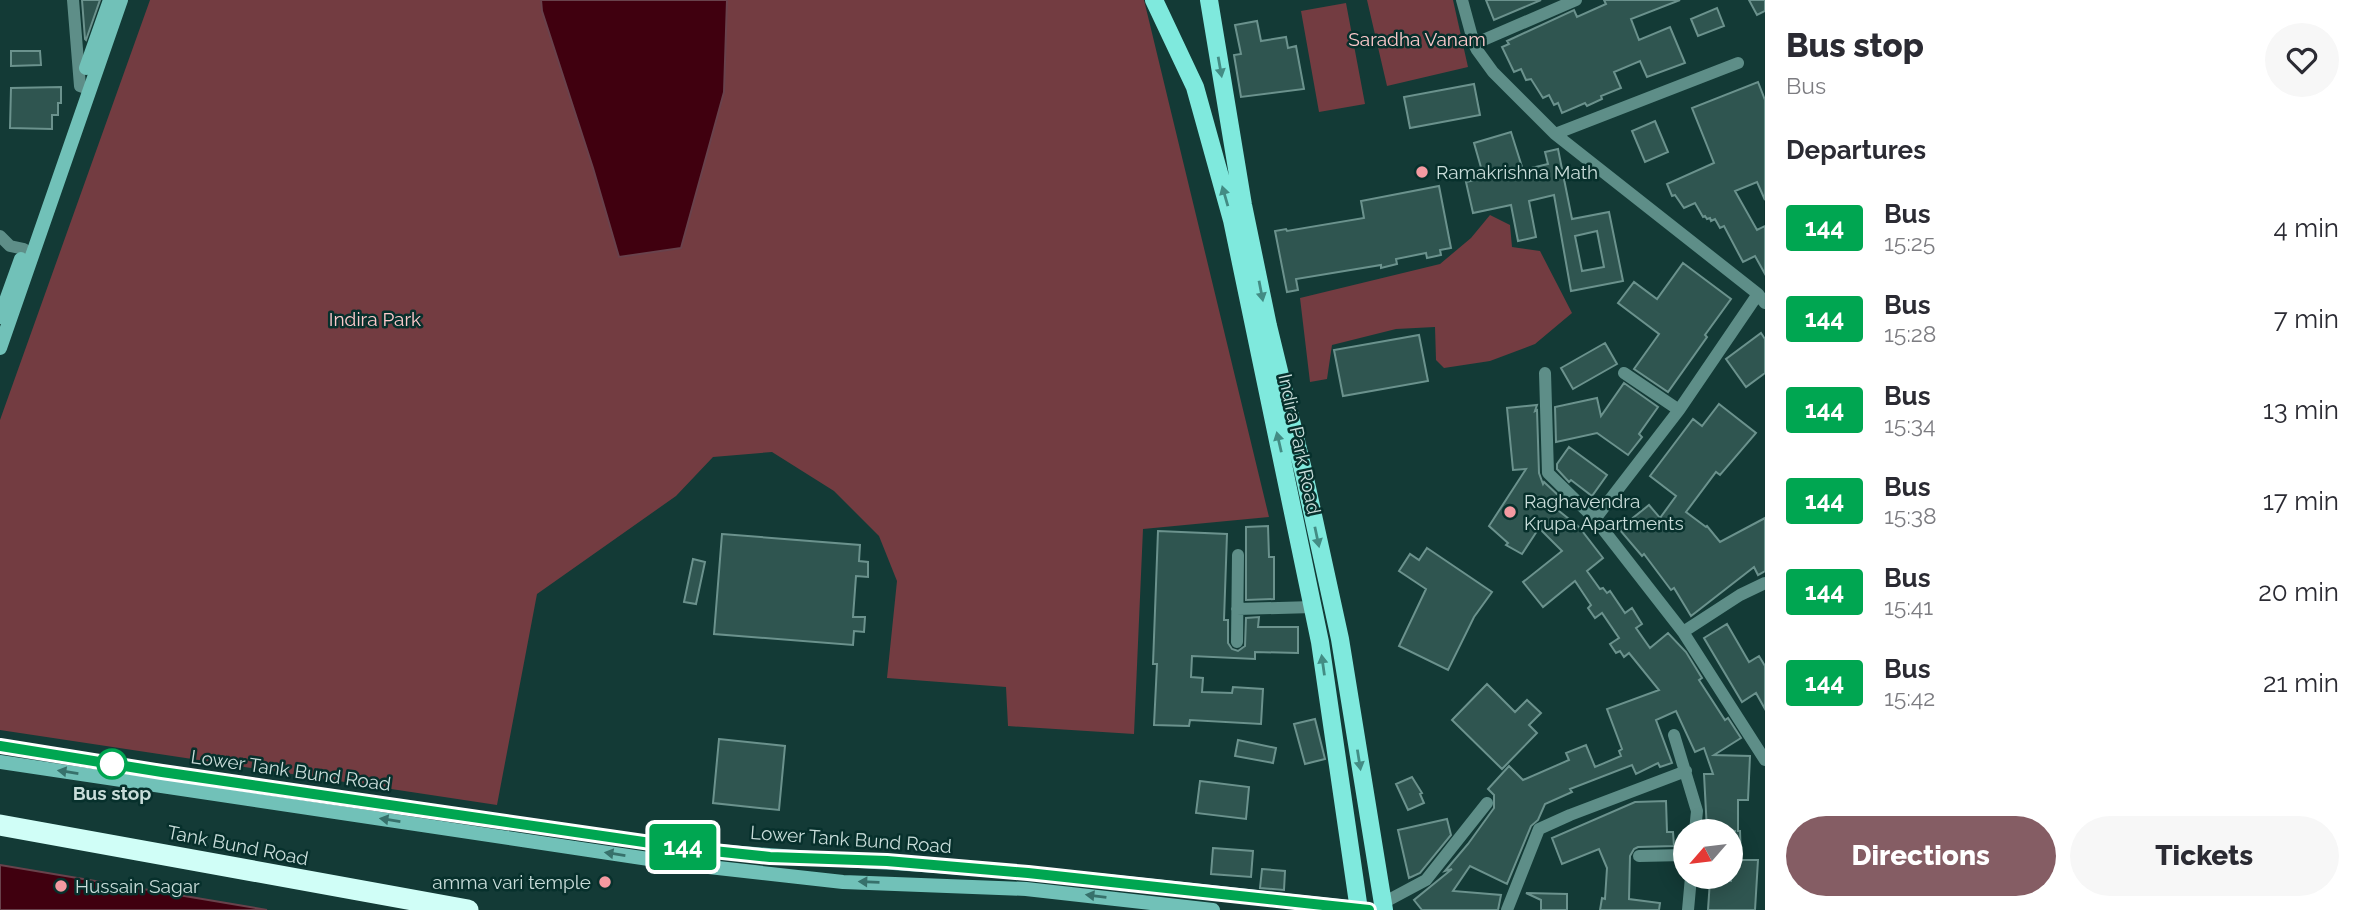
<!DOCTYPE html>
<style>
body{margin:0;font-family:Raleway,sans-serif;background:#f7f7f7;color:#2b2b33;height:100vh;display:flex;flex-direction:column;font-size:26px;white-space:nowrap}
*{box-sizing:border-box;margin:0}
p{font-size:23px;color:#7c7c81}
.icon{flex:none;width:38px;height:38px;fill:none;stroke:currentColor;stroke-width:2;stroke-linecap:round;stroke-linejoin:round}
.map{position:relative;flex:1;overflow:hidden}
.details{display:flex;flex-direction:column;background:#fff;width:595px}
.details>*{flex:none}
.badge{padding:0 14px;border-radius:5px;font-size:24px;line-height:46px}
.needle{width:46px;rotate:242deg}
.controls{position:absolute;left:1673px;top:819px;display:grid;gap:14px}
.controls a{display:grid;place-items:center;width:70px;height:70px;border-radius:50%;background:#fff;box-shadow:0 4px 18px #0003;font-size:35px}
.map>.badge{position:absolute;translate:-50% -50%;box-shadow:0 0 0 4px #fff}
h2{padding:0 21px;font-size:26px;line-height:63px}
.round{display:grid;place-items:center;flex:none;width:74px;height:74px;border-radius:37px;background:#f7f7f7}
.headline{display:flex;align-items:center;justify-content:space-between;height:119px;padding:0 21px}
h1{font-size:33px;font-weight:800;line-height:52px}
.cta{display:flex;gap:14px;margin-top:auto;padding:14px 21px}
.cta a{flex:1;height:80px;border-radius:42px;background:#855d64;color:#fff;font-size:28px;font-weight:800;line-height:80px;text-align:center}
.cta a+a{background:#f7f7f7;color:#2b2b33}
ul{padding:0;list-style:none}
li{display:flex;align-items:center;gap:21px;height:91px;padding:0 21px}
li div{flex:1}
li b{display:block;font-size:26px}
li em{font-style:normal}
li .badge{min-width:77px;font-weight:700;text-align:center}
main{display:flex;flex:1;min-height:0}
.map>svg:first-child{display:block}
.green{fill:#733c41}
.water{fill:#40000f;stroke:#69424c;stroke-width:2}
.building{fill:#2f5550;stroke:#6b928d;stroke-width:2;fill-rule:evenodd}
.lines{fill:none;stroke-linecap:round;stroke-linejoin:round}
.street{stroke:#5e8e88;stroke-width:12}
.secondary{stroke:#71c1b8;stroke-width:14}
.primary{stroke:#7fe9dd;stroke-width:18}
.highway{stroke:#d0fef7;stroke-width:21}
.oneway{fill:#438c84}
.oneway2{fill:#37716b}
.line-casing{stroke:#fff;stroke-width:16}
.line{stroke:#00a651;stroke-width:10}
.poi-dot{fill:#f49aa1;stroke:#07302c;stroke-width:2.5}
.stop-dot{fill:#fff;stroke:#00a651;stroke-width:3.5}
.labels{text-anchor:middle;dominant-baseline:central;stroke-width:5;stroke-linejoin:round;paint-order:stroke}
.park-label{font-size:19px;fill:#fecacc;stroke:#07302c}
.poi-label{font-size:19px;fill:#c9ddda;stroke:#07302c;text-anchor:start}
.street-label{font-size:19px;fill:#c9ddda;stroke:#07302c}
.stop-label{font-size:19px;font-weight:bold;fill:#c9ddda;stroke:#07302c}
</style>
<main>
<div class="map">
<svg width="1765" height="910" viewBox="0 0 1765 910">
<rect width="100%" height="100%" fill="#133a36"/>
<!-- green -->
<path class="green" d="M150 0H1144L1269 517 1143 529 1134 734 1008 726 1006 687 887 678 897 581 879 536 834 491 772 452 713 457 676 496 537 594 497 805 0 730V420Z
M1367 0H1453L1468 67 1387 86Z
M1346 3 1365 104 1319 112 1301 11Z
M1490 215 1510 225 1512 247 1540 251 1572 313 1535 344 1490 361 1444 368 1436 360 1435 327 1396 329 1332 345 1327 379 1310 382 1300 298 1440 264 1471 238Z"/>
<!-- water -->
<path class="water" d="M541 0H727L724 92 681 248 619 257 593 168 542 11Z
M0 865 244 906 267 910H0Z"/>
<!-- building -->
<path class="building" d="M82 0H100L86 40 85 39Z
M1486 0H1541L1494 20Z
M1604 0H1680L1631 19 1639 40 1670 27 1685 63 1647 77 1640 61 1614 72 1621 88 1601 96 1602 99 1587 106 1585 103 1562 113 1558 103 1554 105 1549 95 1543 98 1531 79 1526 80 1521 69 1514 72 1502 47 1509 44 1507 41 1574 10 1577 17 1606 4Z
M1749 0H1765V11L1757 15Z
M1717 8 1724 26 1698 36 1691 19Z
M1257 21 1261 41 1286 37 1288 48 1296 46 1304 89 1241 97 1234 55 1241 54 1235 25Z
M11 51H40L41 65 11 66Z
M1758 82 1765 100V200L1757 182 1735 191 1757 230 1765 226V274L1755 256 1743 262 1724 226 1720 228 1715 219 1711 221 1710 218 1707 219 1705 216 1703 217 1695 203 1684 208 1675 195 1672 196 1667 184 1714 163 1692 108Z
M1474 84 1480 115 1410 128 1404 97Z
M61 87V103H58V115H52V129L10 128 11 88Z
M1655 121 1668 152 1645 162 1632 131Z
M1511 132 1523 170 1548 164 1545 152 1558 149 1572 219 1609 212 1623 281 1571 291 1554 195 1529 201 1536 237 1518 241 1511 205 1473 213 1466 182 1484 178 1474 143ZM1597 231 1604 267 1582 271 1575 236Z
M1439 186 1451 248 1440 250 1441 255 1427 258 1426 253 1396 259 1397 264 1381 268V265L1296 279 1298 290 1287 292 1275 231 1286 229 1287 231 1364 218 1361 201Z
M1683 263 1731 299 1705 335 1707 337 1668 392 1634 369 1659 334 1618 303 1634 282 1657 299Z
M1761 333 1765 339V373L1746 387 1726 359Z
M1419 335 1428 381 1343 396 1334 350Z
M1605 343 1617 364 1573 389 1561 368Z
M1624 383 1658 407 1639 434 1642 437 1628 455 1597 433 1556 442 1555 407 1597 398 1601 416Z
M1719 404 1756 433 1720 475 1716 472 1686 512 1706 527 1707 526 1720 542 1765 518V571L1758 575 1754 567 1691 616 1674 588 1671 590 1644 554 1642 556 1619 529 1649 505 1660 518 1676 496 1650 476 1693 419 1702 426Z
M1537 405 1535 411 1537 410 1539 473 1543 484 1544 482 1560 497 1554 507 1579 527 1603 558 1587 571 1600 589 1603 588 1607 593 1610 591 1625 613 1632 608 1642 624 1636 628 1650 648 1668 633 1686 652 1702 678 1699 680 1725 720 1728 718 1741 738 1714 755 1750 756 1748 800H1738V831H1740L1741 860H1758L1755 910H1708L1710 880 1731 881V831H1736H1707L1704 774H1713L1704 748 1695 752 1676 711 1656 720 1672 763 1660 767 1658 763 1636 774 1632 765 1570 789 1572 792 1545 804 1538 820 1531 826 1507 884 1470 866 1453 891 1501 895 1498 910H1422L1414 900 1452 869 1445 871 1468 844 1494 808V795L1488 789 1509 766 1523 780 1569 760 1566 753 1586 745 1595 767 1621 756 1619 751 1622 749 1607 709 1659 690 1629 653 1624 657 1620 651 1616 653 1610 644 1619 638 1602 613 1595 618 1588 608 1591 605 1575 581 1543 607 1523 582 1562 551 1539 528 1522 554 1506 545 1508 543 1489 526 1526 469 1513 470 1507 408Z
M1569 447 1607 475 1592 496 1571 480 1569 482 1557 469V464Z
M1268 526 1269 557H1274V599L1246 600V527Z
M1158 531 1227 534 1224 620H1228V643L1232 649 1238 651 1245 646 1246 618 1259 617 1258 627H1298V653L1255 652V659L1192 656 1191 677 1203 678 1202 692 1232 693 1233 687 1263 689 1261 724 1190 720 1189 726 1154 725 1157 664H1153Z
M722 534 860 545 859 561 868 562V577L856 576 853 617H865L864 632 854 631 853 645 714 634Z
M1427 548 1492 592 1474 617 1448 670 1399 646 1426 589 1399 571 1410 554 1419 560Z
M693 559 705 562 696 604 684 602Z
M1727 624 1749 662 1759 656 1765 666V709L1756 693 1742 702 1704 638Z
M1487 684 1515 712 1527 700 1541 713 1529 725 1537 733 1502 769 1452 720Z
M1315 719 1325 759 1305 764 1294 724Z
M719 739 785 746 779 810 713 803Z
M1238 740 1276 748 1273 763 1235 756Z
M1412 777 1422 793 1420 794 1424 803 1408 810 1396 784Z
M1200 781 1249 787 1246 819 1196 813Z
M1666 801 1667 832H1673L1674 846 1638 847 1634 849 1630 856 1629 899 1660 903 1659 910H1600L1602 898 1605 899 1607 868 1599 849 1562 864 1552 838 1635 802Z
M1447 819 1451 835 1420 873 1409 878 1398 830Z
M1213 848 1253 851 1251 877 1211 874Z
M1262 869 1285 871 1284 890 1260 888Z
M1526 893 1567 894V910H1541V900Z"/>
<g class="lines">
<!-- street -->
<path class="street" d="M73 0 80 86 89 89
M1462 0 1474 44
M1576 0 1474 44 1477 50 1493 72 1555 134 1758 294 1765 303
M1555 134 1738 63
M0 236 10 246 24 249
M1545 373 1548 473 1595 519 1683 632 1765 760
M1624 373 1679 410
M1595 519 1679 410 1758 294
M1237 609 1313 607
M1683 632 1740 595 1765 583
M1237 642 1238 555
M1674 735 1697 811 1695 831
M1639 856 1685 855
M1383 903 1426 880 1487 803
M1507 910 1539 829 1570 815 1686 771
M1688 910 1691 877"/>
<!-- secondary -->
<path class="secondary" d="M86 68 110 0
M0 317 21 259
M0 348 121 0
M0 746 162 772 685 848C782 858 880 861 977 869 1105 879 1232 895 1359 908
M0 762 682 864 843 882 1026 889 1213 910"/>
<!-- primary -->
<path class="primary" d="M1154 0 1195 87 1232 220 1320 642 1359 910
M1209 0 1243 205 1268 326 1304 474 1340 639 1384 910"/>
<!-- highway -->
<path class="highway" d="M0 825 468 910"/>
</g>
<!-- one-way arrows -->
<defs><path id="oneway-solid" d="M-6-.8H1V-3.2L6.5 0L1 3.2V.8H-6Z" transform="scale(1.75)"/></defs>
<g class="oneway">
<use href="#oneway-solid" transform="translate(1220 67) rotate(80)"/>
<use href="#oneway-solid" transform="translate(1225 196) rotate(-106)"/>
<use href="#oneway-solid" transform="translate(1261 291) rotate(79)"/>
<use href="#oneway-solid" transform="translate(1279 442) rotate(-103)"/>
<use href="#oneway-solid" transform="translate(1317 537) rotate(78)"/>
<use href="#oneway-solid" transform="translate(1323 665) rotate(-98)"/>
<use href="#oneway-solid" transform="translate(1359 760) rotate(81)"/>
</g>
<g class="oneway2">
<use href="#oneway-solid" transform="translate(68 772) rotate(-171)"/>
<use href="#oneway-solid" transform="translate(390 820) rotate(-171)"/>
<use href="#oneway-solid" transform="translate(615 854) rotate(-171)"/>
<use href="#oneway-solid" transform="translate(869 882) rotate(-178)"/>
<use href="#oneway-solid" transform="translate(1096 896) rotate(-173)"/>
</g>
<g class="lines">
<!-- line casing -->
<g class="line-casing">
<path id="line" d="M0 746 162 772 685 848 770 857 887 861 1028 873 1369 910"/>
</g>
<!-- line -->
<use href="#line" class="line"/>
</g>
<!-- markers -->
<g class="poi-dot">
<circle cx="1422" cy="172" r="7"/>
<circle cx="1510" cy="512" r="7"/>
<circle cx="605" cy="882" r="7"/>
<circle cx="61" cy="886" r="7"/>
</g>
<circle class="stop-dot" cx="112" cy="764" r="14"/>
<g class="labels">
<!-- park labels -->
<g class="park-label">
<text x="1417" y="39">Saradha Vanam</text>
<text x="375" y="319">Indira Park</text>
</g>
<!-- poi labels -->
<g class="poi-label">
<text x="1436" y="172">Ramakrishna Math</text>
<text x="1524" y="501">Raghavendra<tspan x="1524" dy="22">Krupa Apartments</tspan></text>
<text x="591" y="882" text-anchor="end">amma vari temple</text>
<text x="75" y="886">Hussain Sagar</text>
</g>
<!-- street labels -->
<g class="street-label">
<text transform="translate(1300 444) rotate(78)">Indira Park Road</text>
<text transform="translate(291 770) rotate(8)">Lower Tank Bund Road</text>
<text transform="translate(851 839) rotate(4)">Lower Tank Bund Road</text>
<text transform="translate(238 845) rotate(11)">Tank Bund Road</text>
</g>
<!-- stop labels -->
<g class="stop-label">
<text x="112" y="793">Bus stop</text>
</g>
</g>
</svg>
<div class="controls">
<a><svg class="needle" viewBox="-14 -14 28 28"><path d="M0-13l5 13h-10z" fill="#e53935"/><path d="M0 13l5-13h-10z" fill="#7c7c81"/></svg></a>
</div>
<b class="badge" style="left:683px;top:847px;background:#00a651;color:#fff">144</b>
</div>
<section class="details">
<div class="headline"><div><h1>Bus stop</h1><p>Bus</p></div><a class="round"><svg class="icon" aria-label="heart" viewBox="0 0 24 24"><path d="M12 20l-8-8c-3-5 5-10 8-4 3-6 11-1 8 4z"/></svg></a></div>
<h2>Departures</h2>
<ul>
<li><span class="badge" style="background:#00a651;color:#fff">144</span><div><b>Bus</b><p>15:25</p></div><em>4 min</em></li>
<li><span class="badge" style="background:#00a651;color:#fff">144</span><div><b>Bus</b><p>15:28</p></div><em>7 min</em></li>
<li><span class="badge" style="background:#00a651;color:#fff">144</span><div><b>Bus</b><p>15:34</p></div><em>13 min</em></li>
<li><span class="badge" style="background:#00a651;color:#fff">144</span><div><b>Bus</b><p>15:38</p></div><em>17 min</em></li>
<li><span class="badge" style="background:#00a651;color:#fff">144</span><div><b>Bus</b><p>15:41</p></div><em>20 min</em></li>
<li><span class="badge" style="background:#00a651;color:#fff">144</span><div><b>Bus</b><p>15:42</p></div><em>21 min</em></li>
</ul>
<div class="cta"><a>Directions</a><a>Tickets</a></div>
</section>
</main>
